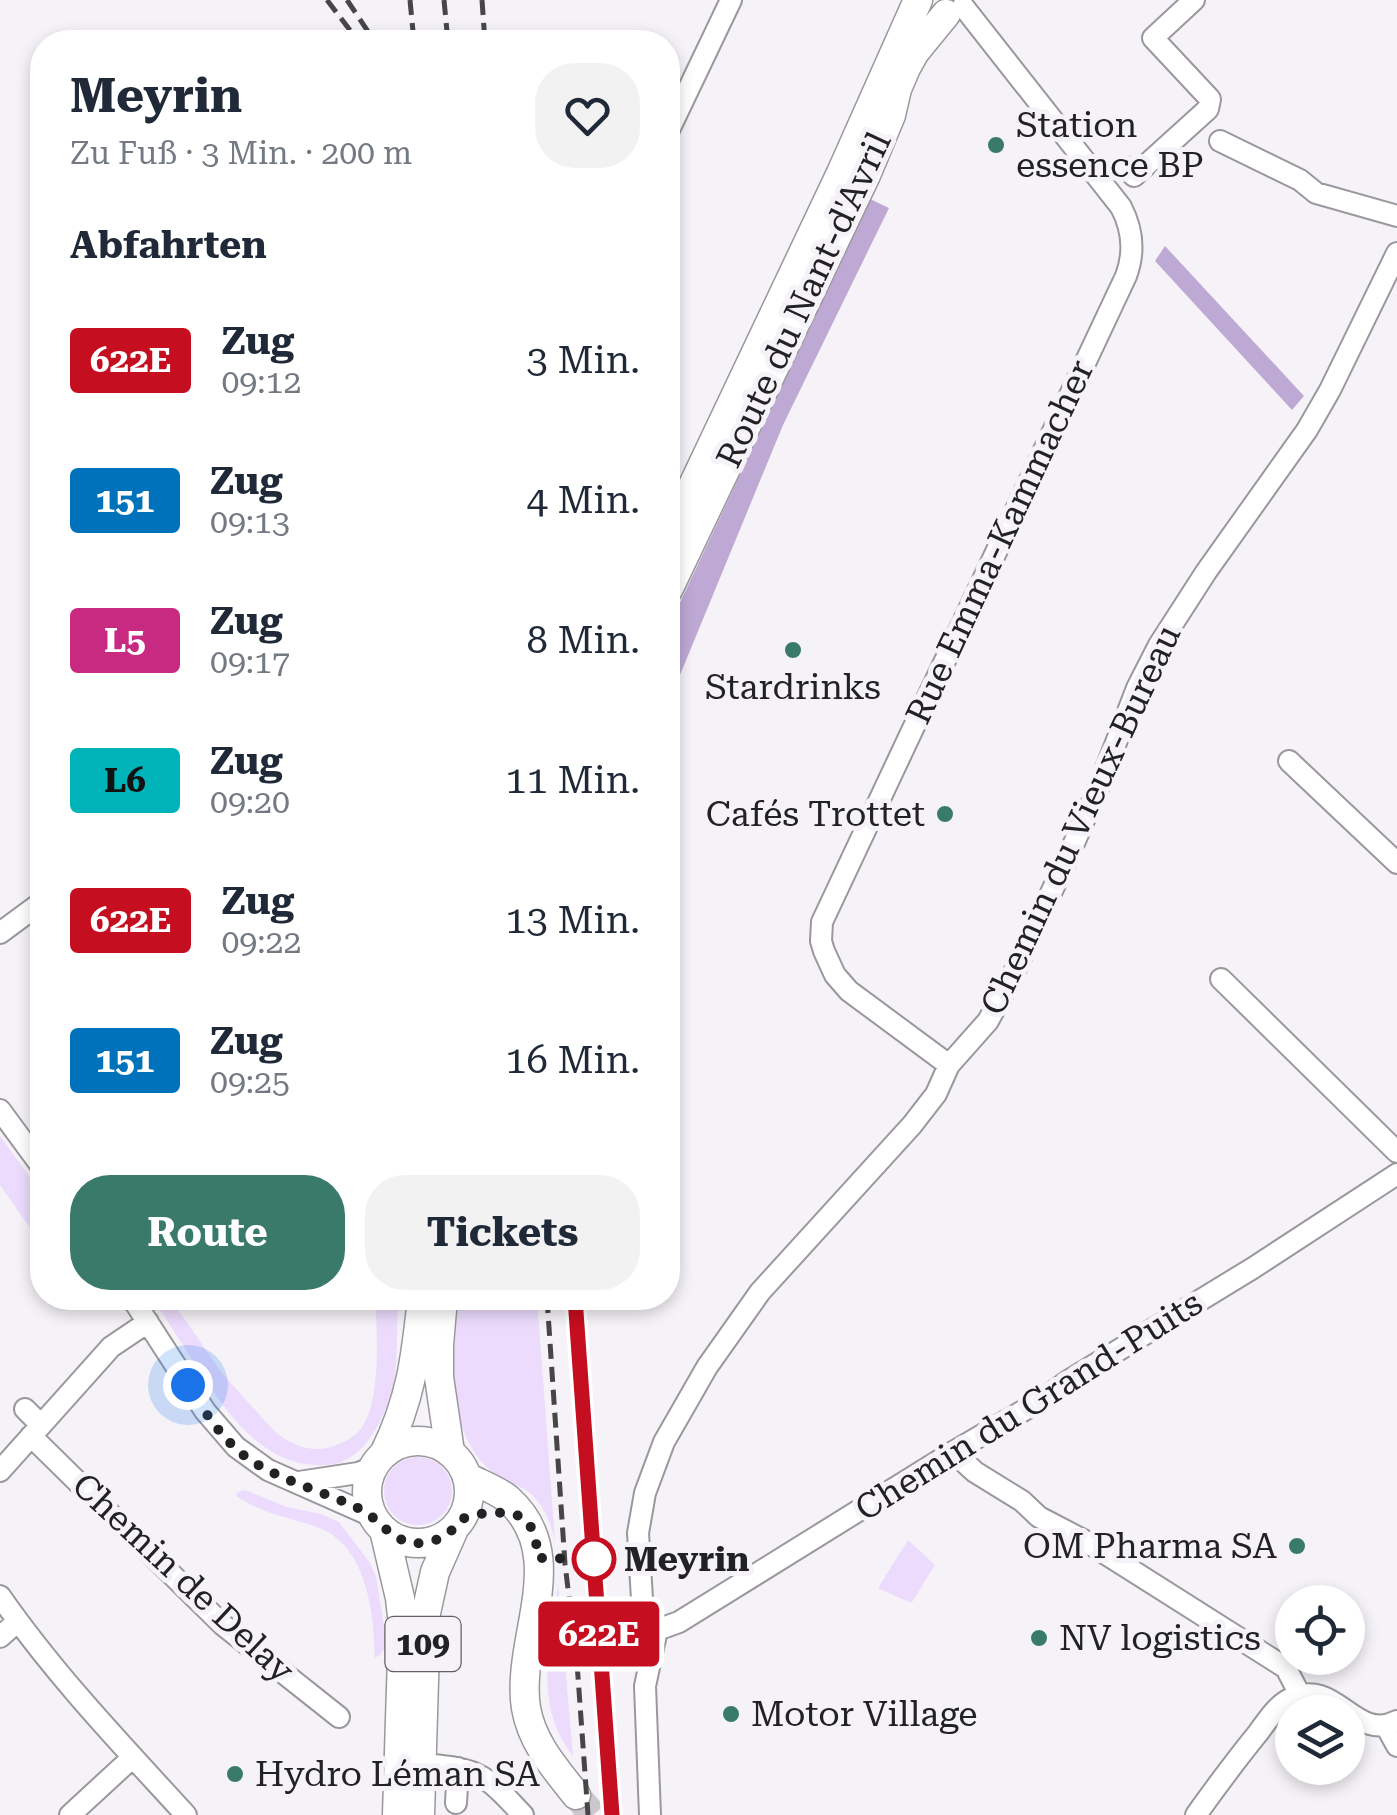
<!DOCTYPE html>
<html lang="de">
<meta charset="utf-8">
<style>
body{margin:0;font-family:"Roboto Serif",serif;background:#f2f2f3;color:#1f2937;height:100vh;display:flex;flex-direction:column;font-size:38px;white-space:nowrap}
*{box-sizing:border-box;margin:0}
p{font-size:32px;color:#747a83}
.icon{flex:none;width:55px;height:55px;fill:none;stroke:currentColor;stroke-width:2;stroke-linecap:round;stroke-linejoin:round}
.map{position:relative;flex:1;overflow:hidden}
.panel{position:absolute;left:30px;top:30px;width:650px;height:1280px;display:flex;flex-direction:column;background:#fff;border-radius:40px;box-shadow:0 5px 15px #0003}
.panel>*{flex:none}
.badge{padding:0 20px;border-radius:8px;font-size:35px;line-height:65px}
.buttons{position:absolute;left:1275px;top:1585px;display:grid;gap:20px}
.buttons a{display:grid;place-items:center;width:90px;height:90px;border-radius:50%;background:#fff;box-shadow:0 5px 15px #0003;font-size:50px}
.you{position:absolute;width:50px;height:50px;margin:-25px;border:8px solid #fff;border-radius:50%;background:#1a73e8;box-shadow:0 0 0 15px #1a73e833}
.map>.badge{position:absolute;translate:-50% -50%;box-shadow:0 0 0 5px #fff}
h2{padding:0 40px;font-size:38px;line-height:90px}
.round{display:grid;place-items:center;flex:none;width:105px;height:105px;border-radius:40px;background:#f2f2f3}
.headline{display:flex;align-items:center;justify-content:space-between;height:170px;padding:0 40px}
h1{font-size:48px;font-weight:700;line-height:75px}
.button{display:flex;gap:20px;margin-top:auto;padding:20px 40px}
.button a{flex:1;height:115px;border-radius:40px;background:#397a6a;color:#fff;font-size:40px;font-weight:700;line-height:115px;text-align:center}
.button a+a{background:#f2f2f3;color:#1f2937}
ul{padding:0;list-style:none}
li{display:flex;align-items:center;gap:30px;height:140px;padding:0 40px}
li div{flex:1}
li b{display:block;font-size:38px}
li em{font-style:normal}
li .badge{min-width:110px;font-weight:700;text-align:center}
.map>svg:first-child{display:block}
.green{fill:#ecdbfd}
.forest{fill:#bea9d4}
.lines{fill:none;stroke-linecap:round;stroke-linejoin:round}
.major-tunnel{stroke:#cbc8cd;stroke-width:28;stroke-dasharray:28 14;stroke-linecap:butt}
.minor-casing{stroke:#9a989d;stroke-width:24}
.major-casing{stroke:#9a989d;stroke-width:31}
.minor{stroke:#fff;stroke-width:20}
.major{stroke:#fff;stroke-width:28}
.rail{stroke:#474548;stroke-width:5;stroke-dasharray:15 8;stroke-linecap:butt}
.line-casing{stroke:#fff;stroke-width:22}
.line{stroke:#c50e1f;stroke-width:15}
.walk{stroke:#222123;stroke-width:10;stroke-dasharray:0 18}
.poi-dot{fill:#397a6a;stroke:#f5f2f8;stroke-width:4}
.stop-dot{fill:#fff;stroke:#c50e1f;stroke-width:5}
.labels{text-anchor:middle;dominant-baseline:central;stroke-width:10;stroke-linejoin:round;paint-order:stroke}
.shield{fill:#f5f2f8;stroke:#616063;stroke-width:2.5}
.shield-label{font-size:32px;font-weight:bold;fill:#222123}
.poi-label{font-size:35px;fill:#222123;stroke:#f5f2f8;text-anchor:start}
.street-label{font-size:35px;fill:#222123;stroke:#f5f2f8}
.stop-label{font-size:35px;font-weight:bold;fill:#222123;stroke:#f5f2f8;text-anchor:start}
</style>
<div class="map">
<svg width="1397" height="1815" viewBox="0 0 1397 1815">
<rect width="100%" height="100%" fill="#f5f2f8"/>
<!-- green -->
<path class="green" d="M0 1136 42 1194V1245L0 1185Z
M152 1298H170L221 1372 275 1432C291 1445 313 1454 334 1446 341 1443 349 1440 355 1435 383 1413 377 1331 375 1298H399C395 1328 400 1360 392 1389 384 1418 366 1458 334 1464 268 1474 229 1416 198 1369 183 1345 168 1321 152 1298Z
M459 1298H537L555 1541C550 1521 543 1500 524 1489 512 1483 500 1478 490 1470 444 1431 453 1350 459 1298Z
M384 1491a34 34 0 1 1 68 0a34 34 0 1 1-68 0Z
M245 1490 287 1507 321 1514 339 1522 370 1563 376 1577 386 1638C386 1647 383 1654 375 1658 374 1613 367 1545 317 1527 285 1516 266 1515 236 1496L238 1492Z
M908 1540 935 1565 912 1602H909L878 1588Z
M558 1584 573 1756C532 1704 551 1644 558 1584Z"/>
<!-- forest -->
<path class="forest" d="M870 199 889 208 783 425 668 704V628Z
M1165 246 1304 396 1292 410 1155 261Z"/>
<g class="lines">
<!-- major-tunnel -->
<path class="major-tunnel" d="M576 1795 593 1815"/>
<!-- minor casing -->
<g class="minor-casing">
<path id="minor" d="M668 132 731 0
M1220 141 1300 180 1316 193 1397 216
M1125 167 1134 176 1208 109 1210 99 1153 38 1194 0
M1289 761 1397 863
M0 933 42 902
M1221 979 1397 1152
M949 1065 849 991 835 975 824 951 821 941 822 922 1126 276C1135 252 1133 230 1121 207L963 6
M0 1110 42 1167
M132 1298 205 1411 236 1447 268 1470 374 1517
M25 1409 41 1425
M31 1436 223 1625 339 1717
M953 1452 975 1472 1022 1501 1039 1517 1087 1542 1286 1668 1300 1695
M0 1471 111 1347 148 1322
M299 1482 358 1473 374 1467
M0 1596C55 1675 121 1744 186 1815
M657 1630 642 1599 638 1533 645 1493 664 1442 707 1367 760 1292 912 1125 936 1094 949 1065 988 1021 1010 981 1071 850 1102 779 1137 688 1159 645 1206 572 1307 430 1330 390 1397 253
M657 1630 679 1622 953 1452 1045 1398 1068 1381 1253 1268 1397 1174
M0 1637 18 1621
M1386 1726 1397 1746
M412 1763C435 1766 462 1765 482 1777 498 1786 510 1802 523 1815
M456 1803 458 1768
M70 1815 133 1757
M650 1815 645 1686 657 1630
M1196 1815C1216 1787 1236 1760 1258 1733 1267 1721 1277 1705 1290 1699 1336 1676 1354 1743 1397 1721"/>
</g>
<!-- major casing -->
<g class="major-casing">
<path id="major" d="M668 538 841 173 918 0
M668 590 866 175 891 115 897 89 906 68 915 52 946 14
M443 1298 439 1345V1377L450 1452
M367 1492a51 51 0 1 1 102 0a51 51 0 1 1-102 0Z
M384 1454C411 1400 416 1356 422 1298
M467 1477C480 1484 497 1490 508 1499 572 1556 515 1639 526 1708 532 1743 555 1768 576 1795
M384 1530 400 1598 403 1625 397 1815
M420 1815 426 1613 435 1572 454 1529"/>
</g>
<!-- minor -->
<use href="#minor" class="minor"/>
<!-- major -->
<use href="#major" class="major"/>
<!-- rail -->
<path class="rail" d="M327 0 359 42
M347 0 375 42
M410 0 414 42
M444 0 448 42
M482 0 485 42
M547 1298 565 1564 577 1663 588 1815
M575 1298 612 1815"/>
</g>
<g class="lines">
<!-- line casing -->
<g class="line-casing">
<path id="line" d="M575 1298 612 1815"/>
</g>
<!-- line -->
<use href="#line" class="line"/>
<!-- walk -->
<path class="walk" d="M188 1385C204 1411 221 1438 246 1457 278 1480 322 1491 358 1508 382 1519 392 1546 423 1543 433 1542 443 1538 451 1531 454 1528 456 1523 461 1520 472 1512 509 1510 521 1517 534 1523 537 1545 538 1558L594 1559"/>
</g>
<!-- markers -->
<g class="poi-dot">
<circle cx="996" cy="145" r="10"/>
<circle cx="793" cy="650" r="10"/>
<circle cx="945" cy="814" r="10"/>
<circle cx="1297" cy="1546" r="10"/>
<circle cx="1039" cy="1638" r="10"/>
<circle cx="731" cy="1714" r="10"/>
<circle cx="235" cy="1774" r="10"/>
</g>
<circle class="stop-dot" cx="594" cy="1559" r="20"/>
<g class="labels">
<!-- shield labels -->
<rect class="shield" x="385.5" y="1617" width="75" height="54" rx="8"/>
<g class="shield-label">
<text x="423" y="1644">109</text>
</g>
<!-- poi labels -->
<g class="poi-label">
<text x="1016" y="125">Station<tspan x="1016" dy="40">essence BP</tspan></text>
<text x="793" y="687" text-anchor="middle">Stardrinks</text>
<text x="925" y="814" text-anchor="end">Cafés Trottet</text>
<text x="1277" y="1546" text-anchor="end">OM Pharma SA</text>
<text x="1059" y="1638">NV logistics</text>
<text x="751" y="1714">Motor Village</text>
<text x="255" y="1774">Hydro Léman SA</text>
</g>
<!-- street labels -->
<g class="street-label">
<text transform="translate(804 300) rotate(-65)">Route du Nant-d'Avril</text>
<text transform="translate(1000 542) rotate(-65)">Rue Emma-Kammacher</text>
<text transform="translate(1081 820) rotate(-65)">Chemin du Vieux-Bureau</text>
<text transform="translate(1029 1406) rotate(-32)">Chemin du Grand-Puits</text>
<text transform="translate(183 1578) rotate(43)">Chemin de Delay</text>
</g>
<!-- stop labels -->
<g class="stop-label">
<text x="624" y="1559">Meyrin</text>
</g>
</g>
</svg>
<div class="buttons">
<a><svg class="icon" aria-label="locate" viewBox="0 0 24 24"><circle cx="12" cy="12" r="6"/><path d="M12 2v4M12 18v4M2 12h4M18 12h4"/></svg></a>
<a><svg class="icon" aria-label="layers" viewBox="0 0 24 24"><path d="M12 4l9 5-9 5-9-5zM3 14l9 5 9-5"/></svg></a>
</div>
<div class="you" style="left:188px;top:1385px"></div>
<b class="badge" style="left:599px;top:1634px;background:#c50e1f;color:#fff">622E</b>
<section class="panel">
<div class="headline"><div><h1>Meyrin</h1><p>Zu Fuß · 3 Min. · 200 m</p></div><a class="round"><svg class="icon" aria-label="heart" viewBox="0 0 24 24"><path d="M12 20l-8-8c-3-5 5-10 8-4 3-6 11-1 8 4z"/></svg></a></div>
<h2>Abfahrten</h2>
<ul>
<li><span class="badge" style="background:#c50e1f;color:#fff">622E</span><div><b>Zug</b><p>09:12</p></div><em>3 Min.</em></li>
<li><span class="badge" style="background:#0072bc;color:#fff">151</span><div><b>Zug</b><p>09:13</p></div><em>4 Min.</em></li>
<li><span class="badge" style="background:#c72a80;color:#fff">L5</span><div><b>Zug</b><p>09:17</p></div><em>8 Min.</em></li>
<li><span class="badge" style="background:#00b3b9;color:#111">L6</span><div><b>Zug</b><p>09:20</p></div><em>11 Min.</em></li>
<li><span class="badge" style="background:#c50e1f;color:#fff">622E</span><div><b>Zug</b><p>09:22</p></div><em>13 Min.</em></li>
<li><span class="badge" style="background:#0072bc;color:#fff">151</span><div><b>Zug</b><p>09:25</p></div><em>16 Min.</em></li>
</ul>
<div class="button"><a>Route</a><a>Tickets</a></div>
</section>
</div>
